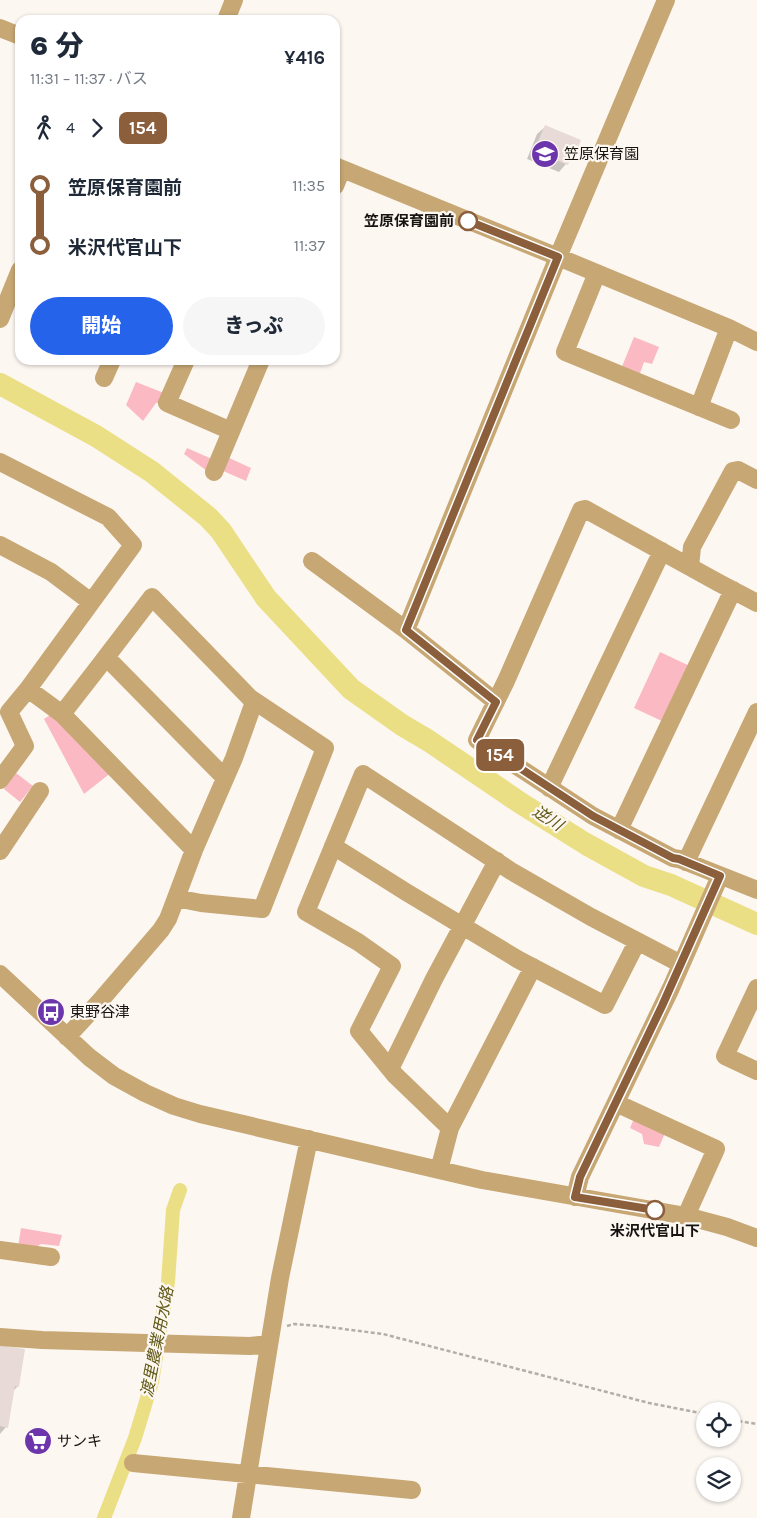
<!DOCTYPE html>
<html lang="ja">
<meta charset="utf-8">
<style>
body{margin:0;font-family:Karla,"Noto Sans JP",sans-serif;background:#f6f6f7;color:#1f2937;height:100vh;display:flex;flex-direction:column;font-size:19px;white-space:nowrap}
*{box-sizing:border-box;margin:0}
p{font-size:16px;color:#747a83}
.icon{flex:none;width:28px;height:28px;fill:none;stroke:currentColor;stroke-width:2;stroke-linecap:round;stroke-linejoin:round}
.map{position:relative;flex:1;overflow:hidden}
.side{position:absolute;left:15px;top:15px;width:325px;height:350px;display:flex;flex-direction:column;background:#fff;border-radius:15px;box-shadow:0 1px 4px #0004}
.side>*{flex:none}
.badge{padding:0 10px;border-radius:8px;font-size:18px;line-height:32px}
.tools{position:absolute;left:696px;top:1402px;display:grid;gap:10px}
.tools a{display:grid;place-items:center;width:45px;height:45px;border-radius:50%;background:#fff;box-shadow:0 1px 4px #0004;font-size:25px}
.map>.badge{position:absolute;translate:-50% -50%;box-shadow:0 0 0 2px #fff}
.legs{display:flex;align-items:center;gap:8px;height:55px;padding:0 15px;font-size:16px}
.legs p{margin-inline-start:auto}
.headline{display:flex;align-items:center;justify-content:space-between;height:85px;padding:0 15px}
h1{font-size:28px;font-weight:800;line-height:38px}
.button{display:flex;gap:10px;margin-top:auto;padding:10px 15px}
.button a{flex:1;height:58px;border-radius:30px;background:#2563eb;color:#fff;font-size:20px;font-weight:800;line-height:58px;text-align:center}
.button a+a{background:#f6f6f7;color:#1f2937}
ul{padding:0 15px;list-style:none}
li{display:flex;align-items:center;gap:18px;height:60px;font-size:19px}
li i{display:grid;place-items:center;width:8px;height:100%;margin:0 6px;background:currentColor}
li i::after{content:'';width:12px;height:12px;margin:-6px;border:4px solid;border-radius:50%;background:#fff}
li p{margin-inline-start:auto}
li:first-child i{background:linear-gradient(#0000 50%,currentColor 0)}
li:last-child i{background:linear-gradient(currentColor 50%,#0000 0)}
.map>svg:first-child{display:block}
.green{fill:#fbbac3}
.shadow{fill:#0003}
.lines{fill:none;stroke-linecap:round;stroke-linejoin:round}
.canal{stroke:#ebdf85;stroke-width:14}
.river{stroke:#ebdf85;stroke-width:22}
.building{fill:#e8dad7}
.path{stroke:#b3aea9;stroke-width:2.5;stroke-dasharray:4 2.5;stroke-linecap:butt}
.minor{stroke:#c7a774;stroke-width:18}
.line-1-casing{stroke:#fff;stroke-width:11}
.line-1{stroke:#8b5e3c;stroke-width:8}
.stop-1-dot{fill:#fff;stroke:#8b5e3c;stroke-width:2.5}
.labels{text-anchor:middle;dominant-baseline:central;stroke-width:4.5;stroke-linejoin:round;paint-order:stroke}
.poi-label{font-size:15px;fill:#161310;stroke:#fdf7f2;text-anchor:start}
.stop-label{font-size:15px;font-weight:bold;fill:#161310;stroke:#fdf7f2;text-anchor:end}
.water-label{font-size:16px;font-style:italic;fill:#615916;stroke:#fdf7f2}
</style>
<div class="map">
<svg width="757" height="1518" viewBox="0 0 757 1518">
<rect width="100%" height="100%" fill="#fdf7f2"/>
<!-- green -->
<path class="green" d="M634 337 659 347 652 364 644 362 639 376 621 369Z
M136 382 164 393 160 403H156L143 421 126 405Z
M187 448 212 459 207 471 184 454Z
M227 457 251 468 246 481 221 470Z
M660 652 692 667 666 723 634 708Z
M53 713 112 772 84 794 44 719Z
M16 773 33 786 20 802 4 789Z
M635 1116 666 1131 659 1147 644 1144 642 1134 630 1128Z
M21 1228 62 1235 59 1246 41 1244 33 1249 18 1247Z"/>
<!-- shadow -->
<path class="shadow" d="M545 127 575 152 569 158 566 164 559 172 527 159 537 134Z
M0 1346 18 1386 13 1391 6 1427 0 1434Z"/>
<g class="lines">
<!-- canal -->
<path class="canal" d="M104 1518 135 1438 152 1382 168 1282 173 1210 180 1190"/>
<!-- river -->
<path class="river" d="M0 384 96 436 152 472 208 517 221 531 266 598 351 689 402 725 429 741 522 804 586 844 644 876 671 885 757 924"/>
</g>
<!-- building -->
<path class="building" d="M545 125 581 140 576 153 573 152 568 165 534 151Z
M0 1345 25 1349 19 1387 15 1386 8 1428 0 1426Z"/>
<g class="lines">
<!-- path -->
<path class="path" d="M287 1326 294 1324 320 1326 383 1334 649 1403 705 1414
M732 1420 757 1424"/>
<!-- minor -->
<path class="minor" d="M226 20 234 0
M0 28 20 36
M335 166 558 257 729 328 757 342
M335 186 342 169
M597 273 565 352 731 420
M0 319 20 270
M186 360 167 403 231 431
M104 378 112 360
M699 407 729 328
M0 462 108 517 133 545 28 689 9 712 25 746 0 780
M214 472 261 360
M0 545 51 572 91 602
M312 561 406 630 496 702
M690 567 692 547 733 471 738 470 757 480
M757 603 719 583 585 509 581 510 506 681 477 740 593 816 673 858 679 859 757 890
M406 630 558 257 666 0
M106 657 225 778
M28 689 62 714
M549 788 662 551
M619 830 733 590
M333 846 406 892 519 960 605 1005 637 942
M194 850 234 758 254 702
M0 851 40 791
M686 862 757 712
M0 974 89 1057 114 1076 145 1093 174 1106 200 1114 482 1180 686 1216 727 1227 757 1238
M757 988 725 1056 757 1071
M67 1037 100 1001 161 930 168 919 176 898 201 903 262 909 325 748 250 698 152 597 97 669 62 714 194 850 176 898
M390 1069 434 979 497 861
M616 1103 716 1149 686 1216
M450 1128 533 967
M439 1170 450 1128 395 1075 359 1031 392 966 358 942 306 912 363 774 511 871 591 917 681 964
M575 1197 580 1177 671 988 720 876
M0 1250 51 1257
M0 1337 42 1340 250 1346 269 1344
M133 1463 412 1490
M241 1518 280 1278 309 1139"/>
</g>
<g class="lines">
<!-- line-1 casing -->
<g class="line-1-casing">
<path id="line-1" d="M468 221 558 257 406 630 496 702 477 740 593 816 673 858 679 859 720 876 662 1006 580 1177 575 1197 655 1210"/>
</g>
<!-- line-1 -->
<use href="#line-1" class="line-1"/>
</g>
<!-- icons -->
<defs>
<g id="school-disc" transform="scale(1.4375)"><circle r="9.5" fill="#6c35ac" stroke="#fdf7f2"/><path d="M0-5L7-2L0 1L-7-2ZM-4 1L0 2.5L4 1V4Q0 6-4 4Z" fill="#fff"/></g>
<g id="bus-disc" transform="scale(1.4375)"><circle r="9.5" fill="#6c35ac" stroke="#fdf7f2"/><path d="M-5-6H5V4H4V6H2V4H-2V6H-4V4H-5ZM-3.5-4V0h7V-4ZM-3.5 1.2v1.5H-2V1.2ZM2 1.2v1.5H3.5V1.2Z" fill="#fff"/></g>
<g id="supermarket-disc" transform="scale(1.4375)"><circle r="9.5" fill="#6c35ac" stroke="#fdf7f2"/><path d="M-6-5.5h2.5l.6 2H6L4.5 2H-2.5L-4.4-4H-6ZM-1.5 3.2a1.3 1.3 0 1 0 .1 0ZM3 3.2a1.3 1.3 0 1 0 .1 0Z" fill="#fff"/></g>
</defs>
<g fill-rule="evenodd">
<use href="#school-disc" x="545" y="154"/>
<use href="#bus-disc" x="51" y="1012"/>
<use href="#supermarket-disc" x="38" y="1441"/>
</g>
<!-- markers -->
<g class="stop-1-dot">
<circle cx="468" cy="221" r="9"/>
<circle cx="655" cy="1210" r="9"/>
</g>
<g class="labels">
<!-- poi labels -->
<g class="poi-label">
<text x="564" y="154">笠原保育園</text>
<text x="70" y="1012">東野谷津</text>
<text x="57" y="1441">サンキ</text>
</g>
<!-- stop labels -->
<g class="stop-label">
<text x="454" y="221">笠原保育園前</text>
<text x="655" y="1231" text-anchor="middle">米沢代官山下</text>
</g>
<!-- water labels -->
<g class="water-label">
<text transform="translate(548 818) rotate(33)">逆川</text>
<text transform="translate(157 1342) rotate(-79)">渡里農業用水路</text>
</g>
</g>
</svg>
<div class="tools">
<a><svg class="icon" aria-label="locate" viewBox="0 0 24 24"><circle cx="12" cy="12" r="6"/><path d="M12 2v4M12 18v4M2 12h4M18 12h4"/></svg></a>
<a><svg class="icon" aria-label="layers" viewBox="0 0 24 24"><path d="M12 4l9 5-9 5-9-5zM3 14l9 5 9-5"/></svg></a>
</div>
<b class="badge" style="left:500px;top:755px;background:#8b5e3c;color:#fff">154</b>
<section class="side">
<div class="headline"><div><h1>6 分</h1><p>11:31 – 11:37 · バス</p></div><b>¥416</b></div>
<div class="legs"><svg class="icon" aria-label="walk" viewBox="0 0 24 24"><circle cx="13" cy="4" r="2"/><path d="M13 8l-2 6 4 7M11 14l-3 7M7 12l3-4h3l4 4"/></svg>4<svg class="icon" aria-label="forward" viewBox="0 0 24 24"><path d="M9 5l7 7-7 7"/></svg><b class="badge" style="background:#8b5e3c;color:#fff">154</b></div>
<ul>
<li><i style="color:#8b5e3c"></i><b>笠原保育園前</b><p>11:35</p></li>
<li><i style="color:#8b5e3c"></i><b>米沢代官山下</b><p>11:37</p></li>
</ul>
<div class="button"><a>開始</a><a>きっぷ</a></div>
</section>
</div>
